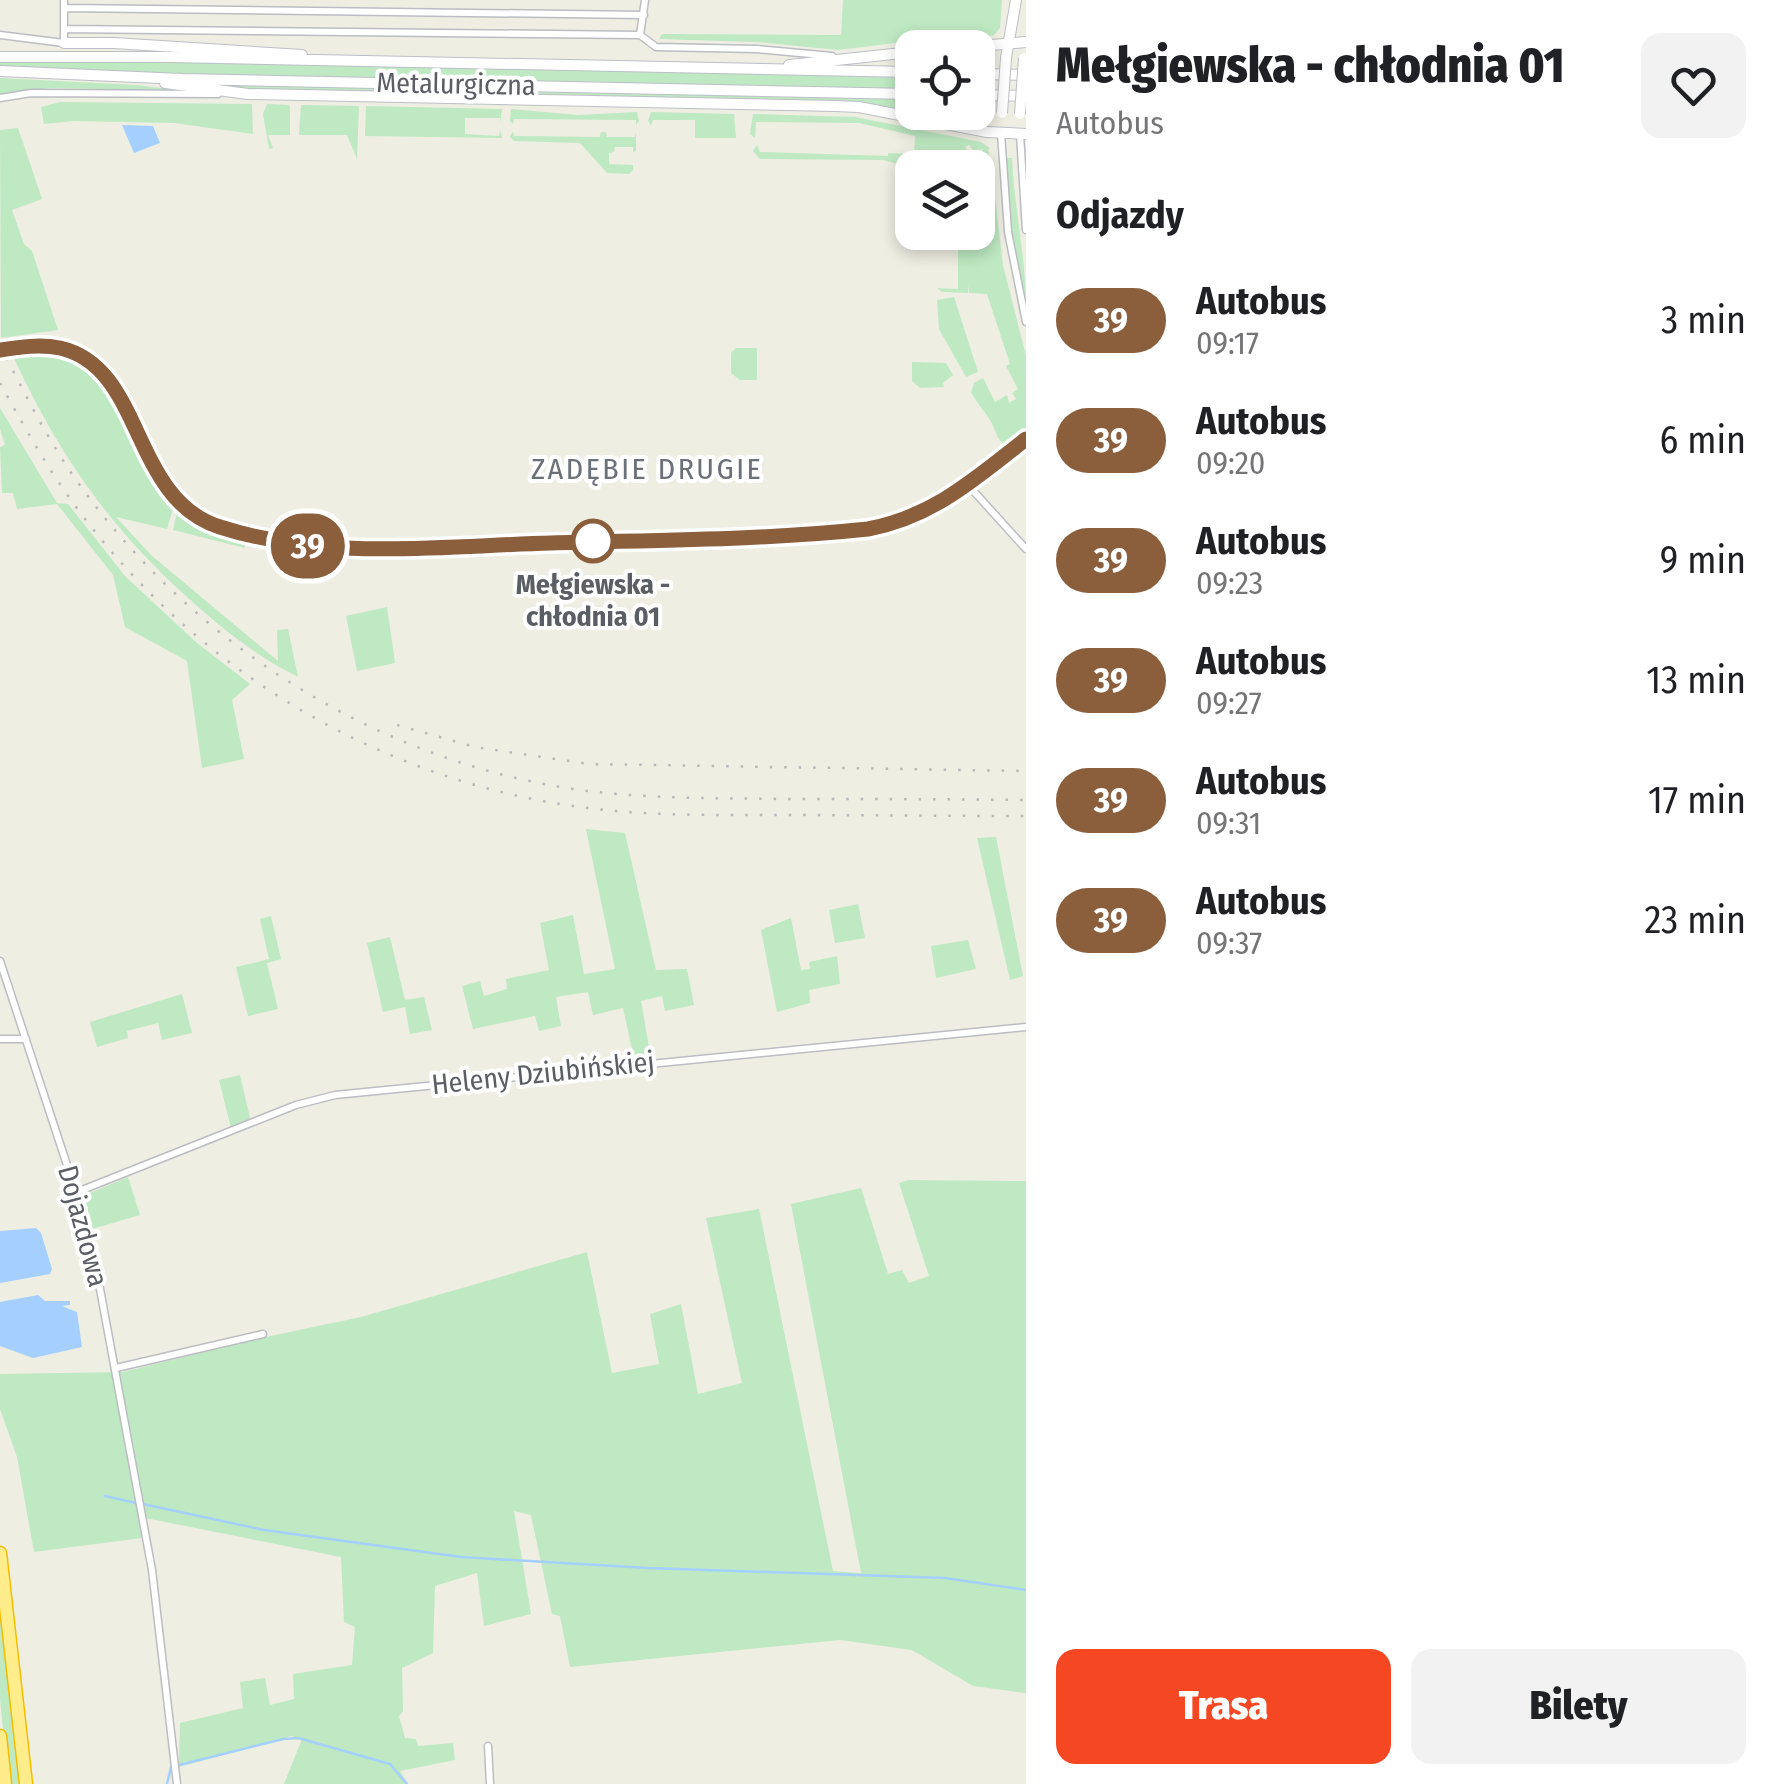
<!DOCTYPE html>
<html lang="pl">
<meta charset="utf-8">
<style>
body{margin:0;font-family:"Fira Sans Condensed",sans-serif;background:#f2f2f2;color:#202124;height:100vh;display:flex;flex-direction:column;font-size:38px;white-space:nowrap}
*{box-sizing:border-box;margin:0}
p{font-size:32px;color:#757577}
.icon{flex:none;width:55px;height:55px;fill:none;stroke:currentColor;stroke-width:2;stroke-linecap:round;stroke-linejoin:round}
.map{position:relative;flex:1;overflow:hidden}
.side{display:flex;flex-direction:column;background:#fff;width:750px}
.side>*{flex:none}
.badge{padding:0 20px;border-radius:32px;font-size:35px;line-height:65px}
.buttons{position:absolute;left:895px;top:30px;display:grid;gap:20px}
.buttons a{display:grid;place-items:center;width:100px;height:100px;border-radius:20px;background:#fff;box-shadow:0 5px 15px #0003;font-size:50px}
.map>.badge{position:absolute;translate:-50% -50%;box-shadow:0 0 0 5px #fff}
h2{padding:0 30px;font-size:38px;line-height:90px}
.round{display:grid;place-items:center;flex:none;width:105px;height:105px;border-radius:20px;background:#f2f2f2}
.headline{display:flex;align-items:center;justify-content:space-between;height:170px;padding:0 30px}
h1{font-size:48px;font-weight:800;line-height:75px}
.action{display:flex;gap:20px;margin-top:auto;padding:20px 30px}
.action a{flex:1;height:115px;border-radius:20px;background:#f64723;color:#fff;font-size:40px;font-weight:800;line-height:115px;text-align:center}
.action a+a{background:#f2f2f2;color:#202124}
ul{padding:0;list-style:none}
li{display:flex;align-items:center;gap:30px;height:120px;padding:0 30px}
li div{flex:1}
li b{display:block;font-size:38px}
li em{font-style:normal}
li .badge{min-width:110px;font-weight:700;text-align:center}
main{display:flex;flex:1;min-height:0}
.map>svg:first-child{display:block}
.green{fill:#bee9c2}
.water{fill:#a4cfff}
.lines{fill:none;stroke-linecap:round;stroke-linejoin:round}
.stream{stroke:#a4cfff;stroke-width:2.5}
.street-casing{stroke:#bbbdc3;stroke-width:9}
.secondary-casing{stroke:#bcbfc6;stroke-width:12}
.highway-casing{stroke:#f3be00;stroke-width:15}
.street{stroke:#fff;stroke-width:6}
.secondary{stroke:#fff;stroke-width:10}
.highway{stroke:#ffec8b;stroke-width:12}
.rail{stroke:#b7b8b8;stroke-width:2.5;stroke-dasharray:2.5 12;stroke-linecap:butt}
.secondary-bridge-casing{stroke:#bcbfc6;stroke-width:12;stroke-linecap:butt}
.secondary-bridge{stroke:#fff;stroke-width:10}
.line-casing{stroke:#fff;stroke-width:22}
.line{stroke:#8b5e3c;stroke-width:15}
.stop-dot{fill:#fff;stroke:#8b5e3c;stroke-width:5}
.labels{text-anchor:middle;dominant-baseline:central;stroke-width:8;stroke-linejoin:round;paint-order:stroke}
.street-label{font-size:28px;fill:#5b5f65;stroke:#fff}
.stop-label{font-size:28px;font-weight:bold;fill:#5b5f65;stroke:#fff}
.neighbourhood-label{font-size:30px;letter-spacing:2.5px;fill:#6c7177;stroke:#fff}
</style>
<main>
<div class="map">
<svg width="1026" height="1784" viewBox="0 0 1026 1784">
<rect width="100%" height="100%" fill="#efeee3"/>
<!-- green -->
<path class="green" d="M843 0H1002L1000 28 994 35 985 37 953 36 838 50 756 42 659 39 662 34 841 35Z
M0 60 299 63 912 78V90L137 73 0 66Z
M0 78 136 85 186 91 51 88 0 94Z
M175 83 912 99V110L842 102 221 89Z
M60 102 252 104 253 134 174 123 73 121 44 124 41 107Z
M267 104 289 105 290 108V135H268L273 148 269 149 263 114Z
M301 105 359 106 357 159 347 135H299Z
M366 106 502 109 500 124V118H465V134L499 136 500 130 502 138 365 136Z
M511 109 578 115 637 112 639 121 636 125V120L514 119 513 124 510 121Z
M651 112 734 114 736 138H695V120H653L651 126 648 121Z
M753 114 855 117 981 142 990 148 988 150 993 172 986 171 979 162 983 149 973 150 969 145 965 147 976 167H939L890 155 932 167 912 168 883 160 760 159 753 151 757 145 760 152 888 156V153L914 154 915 136 859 123 756 122 755 138 750 134Z
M18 128 42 199 12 210 24 244 32 251 58 330 1 338 0 130Z
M513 131 514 136 600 137 601 132H606L607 137H635L636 132V151L633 152V147H615L614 152 609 153V164L633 165V170L629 174 607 173 580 143 514 141 510 137Z
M1006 158H1012C1014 208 1026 257 1026 307L1011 230Z
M978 170 993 181 1003 265 1026 356V431L1005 445C995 437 997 432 991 422 985 411 977 404 971 392L974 383 983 378 995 402 1007 395 1009 403 1016 399 1012 393 1018 389 1006 366 1010 364 987 294 969 293 968 285V293L942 292 937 288 958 289V233L978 232Z
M954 297 978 372 966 377 939 329 937 300Z
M736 348H757V380H740L731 373V353Z
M33 353 69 358 96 375 157 486 173 508 167 529 116 517 151 555 278 661 277 630 288 629 298 677C256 656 221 628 186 596 106 524 57 451 12 354Z
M912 362 946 363 953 375 943 383 944 387 920 388 912 381Z
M0 408 57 503 68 504 125 576 197 643 250 684 232 700 244 759 202 768 187 661 125 627 113 575 57 504 17 509 13 493H2L0 447 5 445 0 429Z
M180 514 205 529 244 540 245 548 173 530 176 516Z
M387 607 395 663 357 671 346 616Z
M586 829 625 833 656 970 687 969 694 1005 665 1011 662 996 641 1001 651 1059 635 1063 623 1008 593 1015 588 992 556 997 561 1026 539 1031 535 1016 473 1029 462 986 480 981 484 996 507 989 506 979 549 970 540 923 573 915 584 974 615 969Z
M996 837 1023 976 1010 980 977 838Z
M858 904 865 938 835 943 829 910Z
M271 916 281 959 267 963 278 1009 248 1016 236 967 269 959 260 919Z
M791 918 801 970 810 969 809 962 837 956 840 984 809 990 810 1003 777 1012 761 930Z
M390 937 405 1000 424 997 432 1030 410 1034 405 1007 383 1012 367 943Z
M968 940 976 969 936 978 931 946Z
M182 994 192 1033 162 1040 158 1023 127 1031 128 1038 97 1047 90 1022Z
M240 1075 250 1118 231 1128 219 1080Z
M128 1177 140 1215 92 1229 83 1196Z
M908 1180 1026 1181V1693L973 1686 912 1650 840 1640 570 1667 560 1616 552 1614 531 1515 514 1511 531 1614 484 1626 477 1573 435 1586 433 1653 402 1668 403 1711 399 1716 405 1738 416 1739 418 1746 453 1743 455 1760 400 1771 408 1784H284L302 1739 291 1736 179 1767 180 1723 243 1708 240 1682 265 1678 270 1705 294 1699 293 1674 352 1665 355 1627 344 1622 341 1557 140 1517 142 1538 34 1552 17 1457 0 1409V1374L123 1372 252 1340 361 1317 587 1252 612 1373 659 1364 650 1314 681 1304 698 1394 742 1383 706 1218 759 1209 833 1571 861 1573 791 1204 861 1188 888 1274 902 1270 909 1283 929 1276 899 1183Z
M0 1588 22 1784H9L0 1700Z"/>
<!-- water -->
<path class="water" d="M122 125 153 126 160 143 134 153Z
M36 1228 41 1233 52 1269 50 1274 0 1283V1231Z
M38 1295 45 1301H70V1305L62 1306 77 1312 82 1347 33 1358 0 1346V1302Z"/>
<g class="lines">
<!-- stream -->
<path class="stream" d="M105 1496 136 1503
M143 1504 264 1530 461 1557 648 1568 945 1578 1026 1590
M167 1784 171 1767 283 1739 298 1738 390 1764 407 1784"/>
<!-- street casing -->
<g class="street-casing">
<path id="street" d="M64 8 644 15
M64 29 640 35 656 47 757 49 832 56
M0 35 64 43V0
M640 35 645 0
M0 98 31 93 218 94
M1001 133 1008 232 1026 322
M1020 134 1026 230
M0 351C20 348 40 343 60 348 143 367 130 494 213 525 285 552 362 548 437 546 493 545 548 543 604 541 691 538 782 540 869 529 933 517 977 478 1026 439
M968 485 1026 549
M0 961 90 1235 152 1570 177 1784
M0 1039H26
M77 1192 296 1105 335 1095 1026 1027
M116 1368 263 1334
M488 1746 490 1784"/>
</g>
<!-- secondary casing -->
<g class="secondary-casing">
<path id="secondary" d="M64 43H114L302 55
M957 48 1026 42
M0 57H169L912 72
M1006 58 1016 0
M789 65 912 52
M0 71 182 79 912 94
M978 74 1026 75
M165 83 248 94 835 106 859 107 987 132 1026 134
M978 95 1026 96"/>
</g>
<!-- highway casing -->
<g class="highway-casing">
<path id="highway" d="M0 1553 26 1784
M0 1736 5 1784"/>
</g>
<!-- street -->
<use href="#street" class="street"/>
<!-- secondary -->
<use href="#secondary" class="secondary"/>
<!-- highway -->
<use href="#highway" class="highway"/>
<!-- rail -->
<path class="rail" d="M0 345C23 390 45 435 74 477 191 644 378 762 580 790 648 799 716 798 784 799 865 799 945 799 1026 800
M0 383C27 432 54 480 89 524 210 680 392 784 588 808 650 816 714 815 777 815 860 815 943 816 1026 816
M397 725 475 747 589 764 1026 771"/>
<!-- secondary-bridge casing -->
<g class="secondary-bridge-casing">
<path id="secondary-bridge" d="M1002 113 1006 58
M1020 114 1024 58"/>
</g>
<!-- secondary-bridge -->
<use href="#secondary-bridge" class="secondary-bridge"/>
</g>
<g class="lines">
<!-- line casing -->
<g class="line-casing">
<path id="line" d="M0 350C20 347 40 344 60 348 145 367 130 499 220 527 326 561 441 546 551 543 656 540 764 540 868 529 933 517 976 478 1026 439"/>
</g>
<!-- line -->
<use href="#line" class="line"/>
</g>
<!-- markers -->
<circle class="stop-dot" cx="593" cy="541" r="20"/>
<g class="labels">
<!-- street labels -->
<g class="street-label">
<text transform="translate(456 84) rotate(1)">Metalurgiczna</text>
<text transform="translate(543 1073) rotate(-6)">Heleny Dziubińskiej</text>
<text transform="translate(83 1226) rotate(75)">Dojazdowa</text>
</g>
<!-- stop labels -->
<g class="stop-label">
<text x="593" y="584">Mełgiewska -<tspan x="593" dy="32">chłodnia 01</tspan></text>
</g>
<!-- neighbourhood labels -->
<g class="neighbourhood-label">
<text x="647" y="469">ZADĘBIE DRUGIE</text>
</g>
</g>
</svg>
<div class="buttons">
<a><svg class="icon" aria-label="locate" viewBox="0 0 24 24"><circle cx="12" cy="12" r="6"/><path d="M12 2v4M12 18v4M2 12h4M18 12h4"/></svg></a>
<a><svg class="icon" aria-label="layers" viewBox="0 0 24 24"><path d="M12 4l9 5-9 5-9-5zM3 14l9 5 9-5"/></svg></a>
</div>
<b class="badge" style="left:308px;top:546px;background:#8b5e3c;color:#fff">39</b>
</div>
<section class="side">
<div class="headline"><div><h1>Mełgiewska - chłodnia 01</h1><p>Autobus</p></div><a class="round"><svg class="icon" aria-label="heart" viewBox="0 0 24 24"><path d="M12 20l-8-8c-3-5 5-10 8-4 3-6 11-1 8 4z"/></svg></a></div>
<h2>Odjazdy</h2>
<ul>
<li><span class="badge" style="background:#8b5e3c;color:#fff">39</span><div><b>Autobus</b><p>09:17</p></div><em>3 min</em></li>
<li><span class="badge" style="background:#8b5e3c;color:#fff">39</span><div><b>Autobus</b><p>09:20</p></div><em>6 min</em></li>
<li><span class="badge" style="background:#8b5e3c;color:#fff">39</span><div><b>Autobus</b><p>09:23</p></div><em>9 min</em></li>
<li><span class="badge" style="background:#8b5e3c;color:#fff">39</span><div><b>Autobus</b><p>09:27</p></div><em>13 min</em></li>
<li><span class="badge" style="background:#8b5e3c;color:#fff">39</span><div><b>Autobus</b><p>09:31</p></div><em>17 min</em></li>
<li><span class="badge" style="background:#8b5e3c;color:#fff">39</span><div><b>Autobus</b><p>09:37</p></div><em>23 min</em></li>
</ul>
<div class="action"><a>Trasa</a><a>Bilety</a></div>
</section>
</main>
